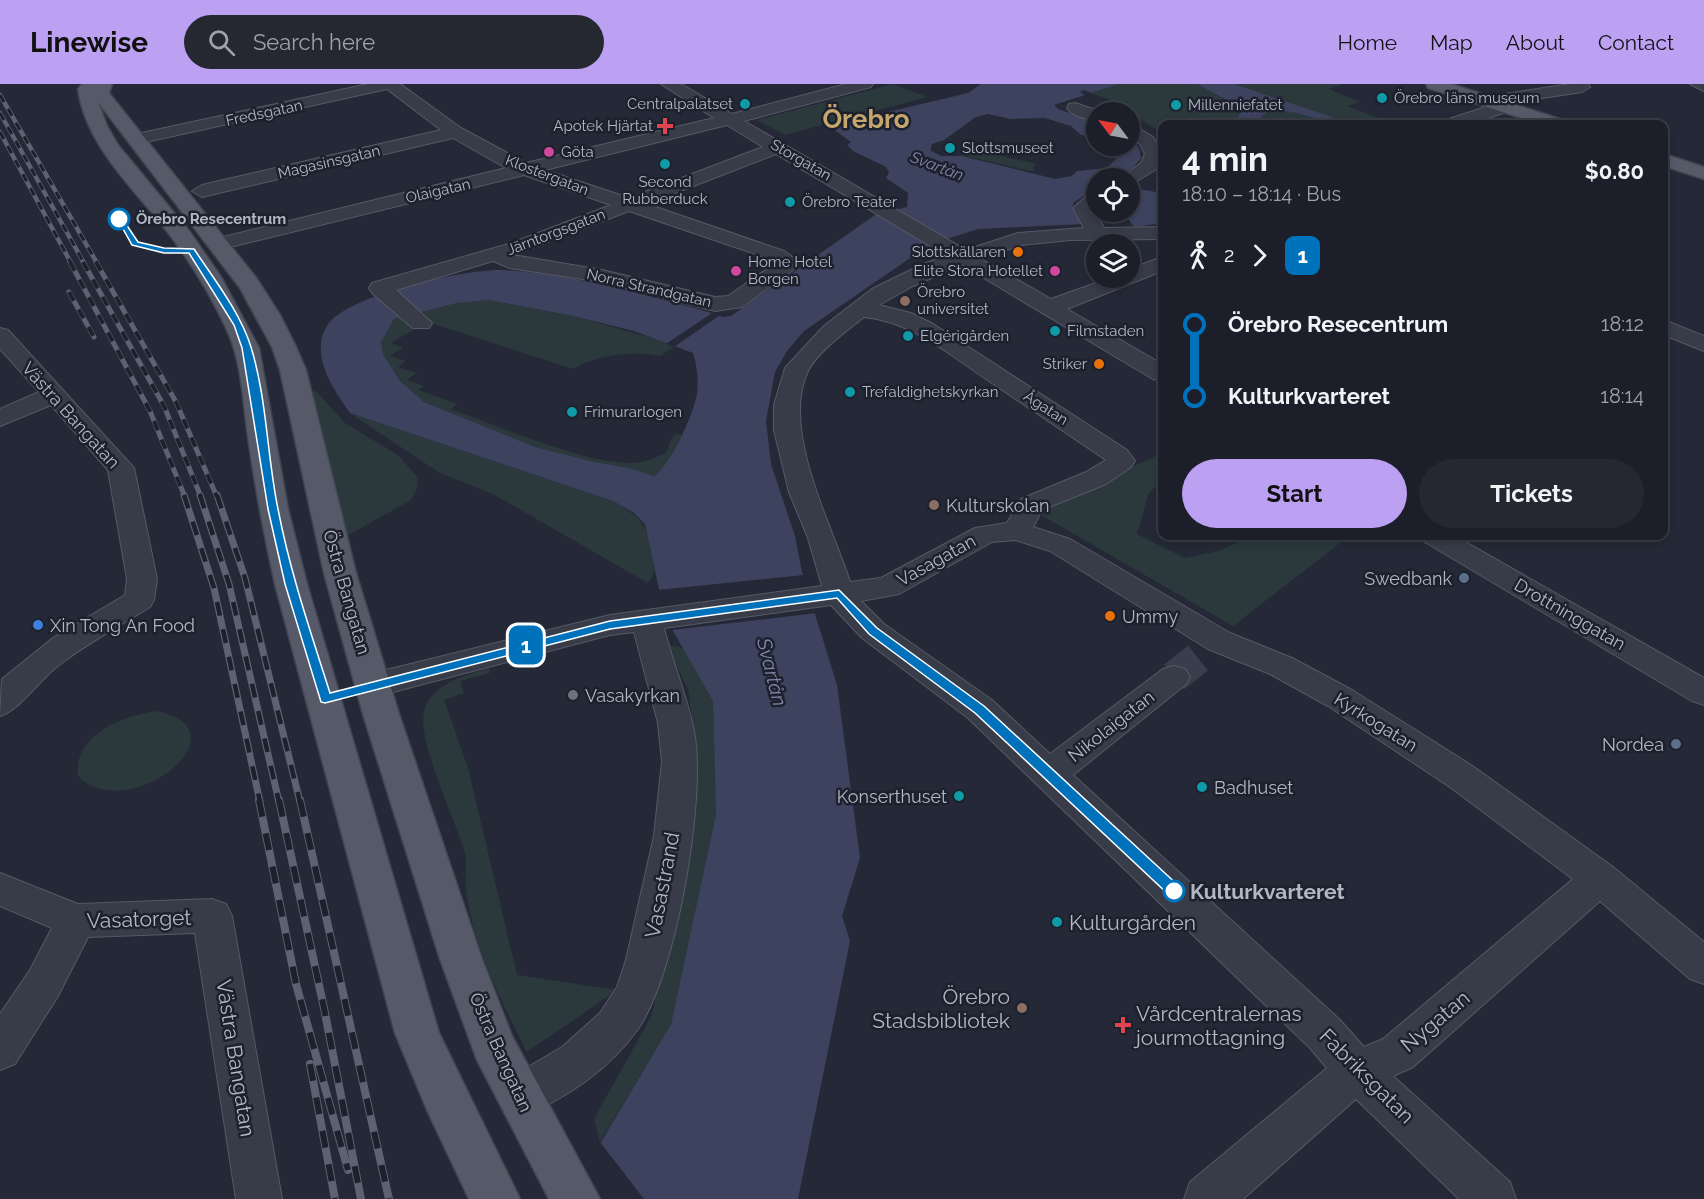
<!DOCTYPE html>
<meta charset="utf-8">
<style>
body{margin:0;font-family:Raleway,sans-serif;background:#252731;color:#f1f3f6;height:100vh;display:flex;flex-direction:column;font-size:22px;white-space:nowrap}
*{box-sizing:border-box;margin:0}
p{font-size:20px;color:#a0a2a8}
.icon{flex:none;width:33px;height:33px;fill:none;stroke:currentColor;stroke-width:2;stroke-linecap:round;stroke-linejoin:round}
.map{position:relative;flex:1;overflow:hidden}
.side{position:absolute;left:1158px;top:36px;width:510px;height:420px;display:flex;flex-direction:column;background:#1c1f29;border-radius:12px;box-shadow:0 3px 9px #0003,0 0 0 2px #3a3d46}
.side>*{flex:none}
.badge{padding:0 12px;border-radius:9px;font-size:21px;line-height:39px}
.needle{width:39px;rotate:302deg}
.buttons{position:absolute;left:1086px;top:18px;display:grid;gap:12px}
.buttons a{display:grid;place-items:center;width:54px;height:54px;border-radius:50%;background:#1c1f29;box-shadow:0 3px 9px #0003,0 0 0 2px #3a3d46;font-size:30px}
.map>.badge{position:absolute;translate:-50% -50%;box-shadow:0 0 0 3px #fff}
.legs{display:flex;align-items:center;gap:9px;height:66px;padding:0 24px;font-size:20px}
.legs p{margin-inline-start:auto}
.overview{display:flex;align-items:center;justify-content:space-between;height:102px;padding:0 24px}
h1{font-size:33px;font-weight:700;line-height:45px}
.button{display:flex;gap:12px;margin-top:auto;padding:12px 24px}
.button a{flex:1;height:69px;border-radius:36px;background:#bca0f2;color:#111;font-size:24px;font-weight:700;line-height:69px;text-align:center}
.button a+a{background:#252731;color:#f1f3f6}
ul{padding:0 24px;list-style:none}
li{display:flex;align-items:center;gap:21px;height:72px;font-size:22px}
li i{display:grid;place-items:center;width:9px;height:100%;margin:0 8px;background:currentColor}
li i::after{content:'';width:15px;height:15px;margin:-8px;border:4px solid;border-radius:50%;background:#1c1f29}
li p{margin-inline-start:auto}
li:first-child i{background:linear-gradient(#0000 50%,currentColor 0)}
li:last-child i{background:linear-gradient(currentColor 50%,#0000 0)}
header{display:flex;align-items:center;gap:36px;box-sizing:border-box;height:84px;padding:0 30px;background:#bca0f2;color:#111}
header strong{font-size:28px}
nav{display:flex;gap:33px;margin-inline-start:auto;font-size:21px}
.search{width:420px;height:54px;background:#252731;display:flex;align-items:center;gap:15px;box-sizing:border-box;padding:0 21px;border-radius:33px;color:#a0a2a8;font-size:22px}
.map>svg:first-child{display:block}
.green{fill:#2b393c}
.water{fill:#3d435e;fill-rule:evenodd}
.pier{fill:#252937}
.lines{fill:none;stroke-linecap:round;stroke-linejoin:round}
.minor-tunnel{stroke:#3a3e4c;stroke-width:32;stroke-dasharray:32 16;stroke-linecap:butt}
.minor-casing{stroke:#565966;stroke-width:2}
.major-casing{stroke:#414451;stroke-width:3}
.minor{fill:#383b48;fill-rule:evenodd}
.major{fill:#565a68;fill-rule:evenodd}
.rail-far3-casing{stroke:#5d6171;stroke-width:4.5}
.rail-far2-casing{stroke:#5d6171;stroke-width:5}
.rail-far1-casing{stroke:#5d6171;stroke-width:7}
.rail-casing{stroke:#5d6171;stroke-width:8}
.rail-far3{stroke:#1d202d;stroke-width:3;stroke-dasharray:8;stroke-linecap:butt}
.rail-far2{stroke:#1d202d;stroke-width:4;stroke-dasharray:10;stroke-linecap:butt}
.rail-far1{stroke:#1d202d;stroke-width:4.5;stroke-dasharray:14;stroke-linecap:butt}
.rail{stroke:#1d202d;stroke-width:6;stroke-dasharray:17;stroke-linecap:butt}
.line-1{fill:#0072bc;stroke:#fff;stroke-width:1.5}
.culture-dot{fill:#0f9aa8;stroke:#1d202d;stroke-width:2}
.health-dot{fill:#e0444e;stroke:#1d202d;stroke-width:2}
.hotel-dot{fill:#d1479c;stroke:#1d202d;stroke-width:2}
.stop-1-dot{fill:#fff;stroke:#0072bc;stroke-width:3}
.food-dot{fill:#e8710a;stroke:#1d202d;stroke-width:2}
.education-dot{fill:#8d6e63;stroke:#1d202d;stroke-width:2}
.service-dot{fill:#5c6f8a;stroke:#1d202d;stroke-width:2}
.shop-dot{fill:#3f7fe0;stroke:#1d202d;stroke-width:2}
.worship-dot{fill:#6b7280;stroke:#1d202d;stroke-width:2}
.labels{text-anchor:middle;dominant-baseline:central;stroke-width:5;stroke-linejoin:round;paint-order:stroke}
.far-poi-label{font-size:15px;fill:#b3b6c4;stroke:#1d202d;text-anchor:start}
.far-street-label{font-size:15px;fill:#b3b6c4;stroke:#1d202d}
.far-stop-label{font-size:15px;font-weight:bold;fill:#b3b6c4;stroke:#1d202d;text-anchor:start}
.far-water-label{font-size:16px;font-style:italic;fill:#7f87a8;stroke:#1d202d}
.street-label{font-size:18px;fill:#b3b6c4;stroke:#1d202d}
.poi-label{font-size:18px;fill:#b3b6c4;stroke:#1d202d;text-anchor:start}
.water-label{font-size:20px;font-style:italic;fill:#7f87a8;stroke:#1d202d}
.near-street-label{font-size:21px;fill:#b3b6c4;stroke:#1d202d}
.near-stop-label{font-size:21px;font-weight:bold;fill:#b3b6c4;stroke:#1d202d;text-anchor:start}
.near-poi-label{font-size:21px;fill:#b3b6c4;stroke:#1d202d;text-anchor:start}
.far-town-label{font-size:26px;font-weight:bold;fill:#c5a76d;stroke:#1d202d}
</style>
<header>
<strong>Linewise</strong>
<div class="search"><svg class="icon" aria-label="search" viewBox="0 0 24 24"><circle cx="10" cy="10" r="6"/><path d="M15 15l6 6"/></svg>Search here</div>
<nav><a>Home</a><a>Map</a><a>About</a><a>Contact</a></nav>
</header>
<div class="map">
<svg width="1704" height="1115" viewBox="0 0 1704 1115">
<rect width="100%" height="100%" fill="#252937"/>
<!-- green -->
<path class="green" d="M893 0 927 13 785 51 757 36Z
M1119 0H1197L1243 26 1233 40H1162V49L1139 35 1130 34V28H1113L1096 22 1111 16 1091 9Z
M1234 0H1344L1328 5 1360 18 1347 22 1394 40H1353Z
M1277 26 1297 29 1332 40H1255L1264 30Z
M971 65 1037 80 1033 84 1034 87H1030L961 71Z
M489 216 573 232 677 261 660 272C634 266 595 271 573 285L431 239 413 246 391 259 403 264 390 272 406 277 398 283 417 289 407 296 424 302 418 306 457 320 450 325C497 341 586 381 634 379 644 379 655 373 665 370L674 350 682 351 662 388 654 392 629 384 595 378 535 363 424 318 400 297 383 270 381 258 394 235 457 219Z
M316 307 345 339 398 371 418 394 417 405 411 416 343 454 308 309Z
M350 329 613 417C652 440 646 446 655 487L648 499 493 410 440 389Z
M1162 369V395L1148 411 1137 450 1185 474 1218 467 1251 452H1349L1233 542 1036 428Z
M666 560 683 564 713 617 716 730 671 940 600 1058 594 1035 652 931 686 780 693 727 696 663 688 605Z
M489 584 490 589 460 597 464 609 444 616 468 684 517 891 617 906 527 968C501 917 474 864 466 807 464 794 468 779 464 766 454 732 418 660 424 628 429 600 467 591 489 584Z
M157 627C250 647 127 743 78 692 73 650 123 632 157 627Z"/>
<!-- water -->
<path class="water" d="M981 0H1119L1091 9 1084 6 1080 8 1085 11 1054 21 1058 25 1096 38V52L1081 51 1071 42 1045 34 1011 35 988 30 976 33 944 56 932 60 930 66 941 72H962L1055 95 1072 92 1077 87 1107 84 1116 75 1111 67 1101 63 1130 62V53L1139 64 1141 74C1129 91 1116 94 1096 94V105L1074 118 1072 124 1082 140 978 145 929 161 804 247 787 267 775 288 766 337 771 380 795 452 802 488 837 601 860 774 842 832 850 857 798 1115H557L601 1058 671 940 716 730 713 617 673 547 659 505 645 440 634 429 613 417 350 329C334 306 309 271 327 242 345 211 466 185 501 186 551 188 601 200 649 212 674 219 699 224 723 233L731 232 875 131 907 123 908 109 886 94 889 89 886 83 853 67 847 61 851 58 829 42 968 9ZM489 216 573 232 634 247 693 269C697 281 699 297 697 310 694 329 669 384 654 392L629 384 595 378 535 363 424 318 400 297 383 270 381 258 394 235 457 219Z
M1197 0H1234L1353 40H1332L1297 29 1277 26 1264 30 1255 40H1233L1243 25Z
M1138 105 1156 108 1162 105V139L1134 143 1123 128H1130V107Z"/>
<!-- pier -->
<path class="pier" d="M712 229 720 231 674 263 666 260Z
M804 491 817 529 672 546 658 506Z
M600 1058 644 1115H556Z"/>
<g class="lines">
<!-- minor-tunnel -->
<path class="minor-tunnel" d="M1174 593 1198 574"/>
<!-- minor casing -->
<g class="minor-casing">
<path id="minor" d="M368 0H400L461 44 526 79 714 34 661 0H681L732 30 846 0H873L871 3 744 37 966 166 1018 149 1084 144 1073 124 1089 110 1096 108V123L1094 125 1104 144 1162 143V155L1070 156 1021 161 981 175 1051 215 1110 194H1130V185L1162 173V187L1067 225 1162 280V297L1153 295 962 181 913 202 879 221 911 229 933 240 1127 366 1135 377 1131 383 1106 400 1042 426 1033 443 1070 455 1230 549 1292 574 1352 606 1474 683 1613 783 1704 858V900L1690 895 1600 817 1413 983 1393 992 1510 1098 1516 1115H1459L1356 1015 1243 1115H1184L1190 1098 1327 984 1310 964 968 634 862 554 831 521 664 544C673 581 689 616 695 653 705 720 676 890 638 945 610 985 564 1016 519 1034L503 1028 497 1013 503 998 562 963 600 929 617 903 626 876 654 752 662 678 658 639 634 548 610 551 374 613 362 609 358 601 362 593 374 589 610 531 822 502 808 454 789 408 774 346V321L785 284 824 242 872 205 923 180 947 172 776 70 647 120 784 167 798 177 793 186 742 223 715 227 602 198 510 184 493 177 396 206 432 239 429 244H413L372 209 369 204 372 199 512 159 611 121 524 91 218 166 211 164 208 160 211 156 506 84 453 54 202 113 192 107 202 101 441 46 387 5 137 60 128 55 137 50ZM727 41 763 63 629 114 545 86ZM629 127 770 175 776 179 728 212 715 213 602 186 513 171ZM864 233C914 238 952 273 992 299 1030 325 1068 350 1106 376L1086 388 1021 415 1007 439 975 444 881 494 850 498C832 441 780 345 808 287 817 268 848 246 864 233ZM1015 456 1050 467 1208 565 1270 590 1328 622 1450 703 1573 795 1383 955 1364 963 1340 936 1073 691 1185 601 1190 593 1185 585 1174 582 1163 585 1050 670 992 616 884 540 861 517 899 510 992 458Z
M1570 0H1588L1590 3 1582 8 1509 19 1512 23 1510 27 1468 40H1443L1446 36 1495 20 1490 16 1492 12Z
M1690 0H1704V7Z
M1075 19 1102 28H1096V37C1087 35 1072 32 1067 24L1069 20Z
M1130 39 1153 53 1162 69 1155 86 1130 101V94H1121L1141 79 1145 70 1140 60 1130 52Z
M1664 236 1704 252V267L1664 251Z
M0 244 8 246 134 384 157 495 154 516 150 523C119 542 88 559 59 581 40 595 20 626 0 632L2 595 53 554 125 511 127 495 108 386 51 321 0 342V325L39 308 0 265Z
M1421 452H1455L1704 594V621L1692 617 1425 458Z
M0 789 78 820 212 815 226 820 232 832 282 1115H236L195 849 88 853 58 912 15 980 0 986V930L30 886 52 844 0 822Z"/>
</g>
<!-- major casing -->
<g class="major-casing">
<path id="major" d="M82 0H112L109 9 257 195 280 231 296 263 306 286 356 489 399 630 482 875 512 952 600 1115H549L477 976 440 875 363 630 324 489 280 286 272 263 240 204 98 18 107 42 118 61 190 148 221 193 259 264 288 425 307 500 439 949 520 1115H469L427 1026 395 949 275 500C264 451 255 402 248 353 243 318 242 278 227 246 210 209 188 174 163 142 130 101 86 60 78 5Z
M1426 0H1451L1563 36 1566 40H1540L1428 4Z
M1664 70 1704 83V95L1664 82Z"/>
</g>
<!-- minor -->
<use href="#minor" class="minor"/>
<!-- major -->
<use href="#major" class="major"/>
<!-- rail-far3 casing -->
<g class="rail-far3-casing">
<path id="rail-far3" d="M0 11 97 179
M0 29 84 179
M0 48 71 179"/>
</g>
<!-- rail-far2 casing -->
<g class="rail-far2-casing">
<path id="rail-far2" d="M70 178 150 327 185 413
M83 178 164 322 201 413
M96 178 176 318 217 413
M69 208 94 253"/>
</g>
<!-- rail-far1 casing -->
<g class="rail-far1-casing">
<path id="rail-far1" d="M184 411 214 504 260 718
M200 411 229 500 279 718
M217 411 245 494 300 718"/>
</g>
<!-- rail casing -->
<g class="rail-casing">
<path id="rail" d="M259 716 296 900 348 1086
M279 716 324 924 361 1115
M300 716 389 1115
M310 980 335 1115"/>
</g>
<!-- rail-far3 -->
<use href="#rail-far3" class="rail-far3"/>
<!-- rail-far2 -->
<use href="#rail-far2" class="rail-far2"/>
<!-- rail-far1 -->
<use href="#rail-far1" class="rail-far1"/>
<!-- rail -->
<use href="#rail" class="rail"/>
</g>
<!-- line-1 -->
<path class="line-1" d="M117 134H122L138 158 164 164 194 165C214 195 240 228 251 263 267 315 267 372 278 425 290 488 311 549 330 609L610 537 839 506 877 544 984 622 1180 803V811H1169L975 629 869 550 837 514 610 545 325 619 321 618 285 500 268 425 242 264 234 241 189 169H164L132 161Z"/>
<!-- markers -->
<g class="culture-dot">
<circle cx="1382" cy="14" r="6"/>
<circle cx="745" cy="20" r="6"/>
<circle cx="1176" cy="21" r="6"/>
<circle cx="950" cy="64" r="6"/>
<circle cx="665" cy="80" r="6"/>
<circle cx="790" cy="118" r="6"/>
<circle cx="1055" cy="247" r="6"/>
<circle cx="908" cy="252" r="6"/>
<circle cx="850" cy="308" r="6"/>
<circle cx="572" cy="328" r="6"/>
<circle cx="1202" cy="703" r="6"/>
<circle cx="959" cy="712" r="6"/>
<circle cx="1057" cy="838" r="6"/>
</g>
<g class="health-dot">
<path d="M662 33h6v6h6v6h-6v6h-6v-6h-6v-6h6z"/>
<path d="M1120 932h6v6h6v6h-6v6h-6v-6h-6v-6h6z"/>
</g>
<g class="hotel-dot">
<circle cx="549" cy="68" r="6"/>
<circle cx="736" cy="187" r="6"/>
<circle cx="1055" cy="187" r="6"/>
</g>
<g class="stop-1-dot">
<circle cx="119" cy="135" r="10"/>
<circle cx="1174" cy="807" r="10"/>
</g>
<g class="food-dot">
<circle cx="1018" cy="168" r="6"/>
<circle cx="1099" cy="280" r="6"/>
<circle cx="1110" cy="532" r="6"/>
</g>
<g class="education-dot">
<circle cx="905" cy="217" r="6"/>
<circle cx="934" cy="421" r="6"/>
<circle cx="1022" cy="924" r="6"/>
</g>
<g class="service-dot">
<circle cx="1464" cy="494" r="6"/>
<circle cx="1676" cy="660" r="6"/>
</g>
<circle class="shop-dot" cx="38" cy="541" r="6"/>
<circle class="worship-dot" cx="573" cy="611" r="6"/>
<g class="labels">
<!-- far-poi labels -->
<g class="far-poi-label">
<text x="1394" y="14">Örebro läns museum</text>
<text x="733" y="20" text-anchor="end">Centralpalatset</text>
<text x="1188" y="21">Millenniefatet</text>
<text x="653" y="42" text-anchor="end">Apotek Hjärtat</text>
<text x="962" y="64">Slottsmuseet</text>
<text x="561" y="68">Göta</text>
<text x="665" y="98" text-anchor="middle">Second<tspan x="665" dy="17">Rubberduck</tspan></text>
<text x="802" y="118">Örebro Teater</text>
<text x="1006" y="168" text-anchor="end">Slottskällaren</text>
<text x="748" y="178">Home Hotel<tspan x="748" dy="17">Borgen</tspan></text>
<text x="1043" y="187" text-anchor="end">Elite Stora Hotellet</text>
<text x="917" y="208">Örebro<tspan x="917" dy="17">universitet</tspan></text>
<text x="1067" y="247">Filmstaden</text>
<text x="920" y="252">Elgérigården</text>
<text x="1087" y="280" text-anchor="end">Striker</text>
<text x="862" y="308">Trefaldighetskyrkan</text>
<text x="584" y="328">Frimurarlogen</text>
</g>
<!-- far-street labels -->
<g class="far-street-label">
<text transform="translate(264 29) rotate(-12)">Fredsgatan</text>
<text transform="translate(801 76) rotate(30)">Storgatan</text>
<text transform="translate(329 78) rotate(-13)">Magasinsgatan</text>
<text transform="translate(547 91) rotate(21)">Klostergatan</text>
<text transform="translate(438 107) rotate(-13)">Olaigatan</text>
<text transform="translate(556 148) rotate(-21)">Järntorgsgatan</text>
<text transform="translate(649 204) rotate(13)">Norra Strandgatan</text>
<text transform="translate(1046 324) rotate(33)">Ågatan</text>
</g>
<!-- far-stop labels -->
<g class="far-stop-label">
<text x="136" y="135">Örebro Resecentrum</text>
</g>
<!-- far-water labels -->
<g class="far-water-label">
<text transform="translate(937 82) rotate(21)">Svartån</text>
</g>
<!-- street labels -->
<g class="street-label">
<text transform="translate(71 331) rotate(48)">Västra Bangatan</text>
<text transform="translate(936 476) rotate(-29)">Vasagatan</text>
<text transform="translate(347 508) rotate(74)">Östra Bangatan</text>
<text transform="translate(1570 530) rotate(30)">Drottninggatan</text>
<text transform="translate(1376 638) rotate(32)">Kyrkogatan</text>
<text transform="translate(1111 642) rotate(-38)">Nikolaigatan</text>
<text transform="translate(501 968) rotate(66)">Östra Bangatan</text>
</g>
<!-- poi labels -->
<g class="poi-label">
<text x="946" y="421">Kulturskolan</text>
<text x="1452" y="494" text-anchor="end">Swedbank</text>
<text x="1122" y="532">Ummy</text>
<text x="50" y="541">Xin Tong An Food</text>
<text x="585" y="611">Vasakyrkan</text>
<text x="1664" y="660" text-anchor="end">Nordea</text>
<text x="1214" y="703">Badhuset</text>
<text x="947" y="712" text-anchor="end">Konserthuset</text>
</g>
<!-- water labels -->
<g class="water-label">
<text transform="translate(772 588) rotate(76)">Svartån</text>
</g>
<!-- near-street labels -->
<g class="near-street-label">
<text transform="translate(662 801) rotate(-79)">Vasastrand</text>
<text transform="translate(139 835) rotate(-2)">Vasatorget</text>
<text transform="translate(1435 937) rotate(-40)">Nygatan</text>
<text transform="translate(236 974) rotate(81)">Västra Bangatan</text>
<text transform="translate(1367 992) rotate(45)">Fabriksgatan</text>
</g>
<!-- near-stop labels -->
<g class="near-stop-label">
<text x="1190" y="807">Kulturkvarteret</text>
</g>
<!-- near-poi labels -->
<g class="near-poi-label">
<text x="1069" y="838">Kulturgården</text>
<text x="1010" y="912" text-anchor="end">Örebro<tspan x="1010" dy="24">Stadsbibliotek</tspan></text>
<text x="1136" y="929">Vårdcentralernas<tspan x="1136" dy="24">jourmottagning</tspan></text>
</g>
<!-- far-town labels -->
<g class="far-town-label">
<text x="866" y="35">Örebro</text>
</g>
</g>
</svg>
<div class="buttons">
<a><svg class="needle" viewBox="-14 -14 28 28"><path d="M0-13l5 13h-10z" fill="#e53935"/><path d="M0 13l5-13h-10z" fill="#a0a2a8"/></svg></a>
<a><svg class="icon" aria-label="locate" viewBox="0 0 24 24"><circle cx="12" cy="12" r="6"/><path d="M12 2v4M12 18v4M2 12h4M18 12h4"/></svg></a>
<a><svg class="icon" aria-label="layers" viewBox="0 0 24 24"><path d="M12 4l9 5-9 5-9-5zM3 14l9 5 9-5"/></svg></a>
</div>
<b class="badge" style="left:526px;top:561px;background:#0072bc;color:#fff">1</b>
<section class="side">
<div class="overview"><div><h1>4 min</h1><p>18:10 – 18:14 · Bus</p></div><b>$0.80</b></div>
<div class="legs"><svg class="icon" aria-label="walk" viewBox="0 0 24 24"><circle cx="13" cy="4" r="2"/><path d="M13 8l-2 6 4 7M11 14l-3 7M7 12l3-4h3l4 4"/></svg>2<svg class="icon" aria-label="forward" viewBox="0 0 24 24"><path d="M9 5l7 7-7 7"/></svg><b class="badge" style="background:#0072bc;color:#fff">1</b></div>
<ul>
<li><i style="color:#0072bc"></i><b>Örebro Resecentrum</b><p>18:12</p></li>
<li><i style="color:#0072bc"></i><b>Kulturkvarteret</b><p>18:14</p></li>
</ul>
<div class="button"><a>Start</a><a>Tickets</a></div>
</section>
</div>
